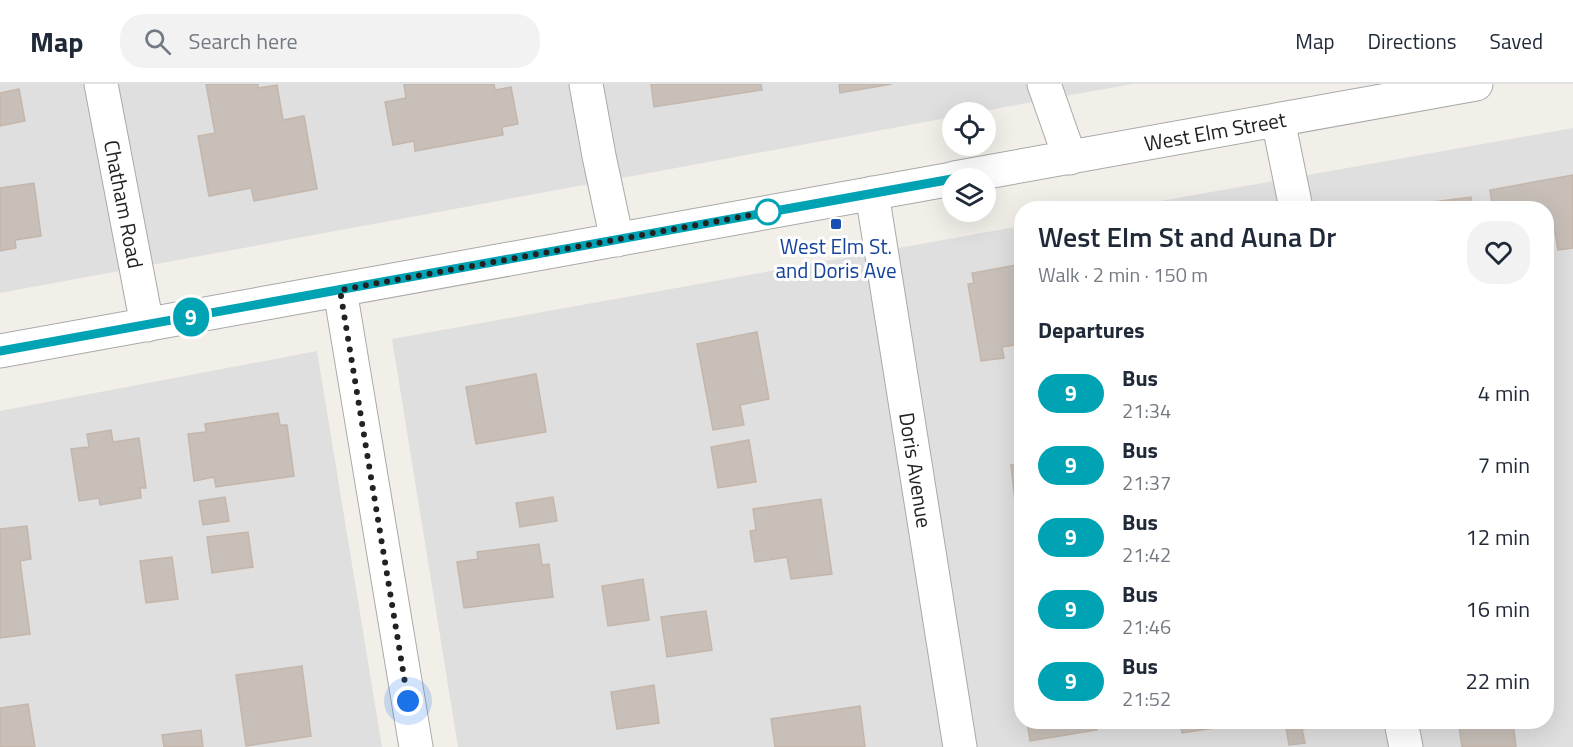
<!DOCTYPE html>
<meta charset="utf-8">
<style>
body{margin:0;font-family:"Titillium Web",sans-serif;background:#f2f2f3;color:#1f2937;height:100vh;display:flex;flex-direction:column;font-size:22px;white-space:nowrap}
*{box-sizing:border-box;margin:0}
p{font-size:20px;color:#747a83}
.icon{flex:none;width:33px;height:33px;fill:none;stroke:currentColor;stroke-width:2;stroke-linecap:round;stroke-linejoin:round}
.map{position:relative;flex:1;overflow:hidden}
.drawer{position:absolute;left:1014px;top:117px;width:540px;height:528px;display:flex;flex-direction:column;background:#fff;border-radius:24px;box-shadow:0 6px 24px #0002}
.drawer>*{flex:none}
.badge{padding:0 12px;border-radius:20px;font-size:21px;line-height:39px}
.fabs{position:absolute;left:942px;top:18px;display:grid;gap:12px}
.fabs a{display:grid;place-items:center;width:54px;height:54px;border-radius:50%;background:#fff;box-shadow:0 6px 24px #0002;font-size:30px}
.you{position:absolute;width:30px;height:30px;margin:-15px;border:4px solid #fff;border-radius:50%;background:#1a73e8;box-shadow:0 0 0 9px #1a73e833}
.map>.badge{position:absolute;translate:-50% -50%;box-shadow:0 0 0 3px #fff}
h2{padding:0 24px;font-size:22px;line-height:54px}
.round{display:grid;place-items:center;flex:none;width:63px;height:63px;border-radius:24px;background:#f2f2f3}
.headline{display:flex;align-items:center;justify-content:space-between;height:102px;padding:0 24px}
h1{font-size:28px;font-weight:600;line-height:45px}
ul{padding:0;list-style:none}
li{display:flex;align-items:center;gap:18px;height:72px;padding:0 24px}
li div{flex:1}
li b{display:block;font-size:22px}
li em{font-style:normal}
li .badge{min-width:66px;font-weight:700;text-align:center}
header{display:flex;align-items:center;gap:36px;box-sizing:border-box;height:84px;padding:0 30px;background:#fff;border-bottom:2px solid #e0e1e3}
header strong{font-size:28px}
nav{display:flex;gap:33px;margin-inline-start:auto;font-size:21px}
.search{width:420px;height:54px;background:#f2f2f3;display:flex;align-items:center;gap:15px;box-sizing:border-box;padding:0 21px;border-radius:24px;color:#747a83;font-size:22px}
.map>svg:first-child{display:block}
.residential{fill:#e0dfdf}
.building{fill:#c7bfb8;stroke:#c4b6ab;stroke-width:1.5}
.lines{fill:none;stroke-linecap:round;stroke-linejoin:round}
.minor-casing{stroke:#a9a9a9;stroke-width:35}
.minor{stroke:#fff;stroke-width:33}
.line-casing{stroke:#fff;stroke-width:14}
.line{stroke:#00a3b4;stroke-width:9}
.walk{stroke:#222;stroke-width:6;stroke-dasharray:0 10.8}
.stop-dot{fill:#fff;stroke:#00a3b4;stroke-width:3}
.transit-dot{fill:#1a4fb4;stroke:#fff;stroke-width:2}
.labels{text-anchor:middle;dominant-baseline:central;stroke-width:6;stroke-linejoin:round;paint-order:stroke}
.street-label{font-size:21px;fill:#222;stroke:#fff}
.transit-label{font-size:21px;fill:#164399;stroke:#fff}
</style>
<header>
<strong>Map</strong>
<div class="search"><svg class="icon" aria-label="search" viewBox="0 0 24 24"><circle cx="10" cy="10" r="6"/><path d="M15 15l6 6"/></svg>Search here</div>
<nav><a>Map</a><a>Directions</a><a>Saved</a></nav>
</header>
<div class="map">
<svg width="1573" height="663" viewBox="0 0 1573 663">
<rect width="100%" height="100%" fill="#f2efe9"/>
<!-- residential -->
<path class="residential" d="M0 0H1132L978 28H952V33L0 209Z
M1573 44V663H458L392 255 1021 142 1022 638H1546V124H1121Z
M317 267 382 663H0V327Z"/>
<!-- building -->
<path class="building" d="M206 0H258V4L277 1 283 36 304 32 317 105 254 117 251 104 209 112 198 52 215 49Z
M404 0H494L495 6 511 3 518 40 502 43 503 51 415 67 414 57 393 61 385 18 406 14Z
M651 0H761L762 6 654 23Z
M839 0H892L840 9Z
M19 5 25 37 0 42V9Z
M1573 91V164L1558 166 1555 148 1546 150V124H1493L1490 106Z
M34 99 41 152 15 156 16 164 0 167V104Z
M1471 113 1473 124H1394V123Z
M1022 180V260L1002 263 1004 274 981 277 968 200 974 199 972 189Z
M757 248 769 315 740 321 744 341 713 346 697 260Z
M536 290 546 348 476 360 466 303Z
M278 329 280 341H287L294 392 216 403 214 393 194 397 188 350 206 348 205 340Z
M111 346 113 358 139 354 146 404H140L141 414 100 421 99 414 79 417 71 365 89 363 87 350Z
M749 356 756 398 718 404 711 363Z
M1022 380V455H1019L1011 381Z
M225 413 229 437 203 441 199 417Z
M553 413 557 437 520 443 516 419Z
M821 415 832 490 791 495 787 473 755 478 750 447 756 446 753 425Z
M27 442 31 475 20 477 30 550 0 554V445Z
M248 448 253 483 212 489 207 453Z
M539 460 542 481 549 480 553 513 464 524 457 478 478 475 477 468Z
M172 473 178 515 146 519 140 477Z
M643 495 649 536 608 542 602 502Z
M706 527 712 566 667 573 661 533Z
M302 582 311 652 246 662 236 591Z
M654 601 659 639 617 645 611 608Z
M28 620 35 663H0V624Z
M860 622 865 663H775L771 635Z
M1027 638H1096L1097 646 1030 657Z
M1180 638H1248L1249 639 1182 649Z
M1285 638H1314L1315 643 1302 645 1305 659 1289 661Z
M1496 638H1513L1516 663H1462L1459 642Z
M201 646 203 663H164L162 651Z"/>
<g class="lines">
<!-- minor casing -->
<g class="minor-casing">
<path id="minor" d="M101 0 147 241
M586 0 599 72 617 156
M1044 0 1070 74
M1278 36 1296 124
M954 94 1476 0
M872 109 960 663
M340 206 416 663
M0 267 952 95
M1401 638 1406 663"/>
</g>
<!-- minor -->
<use href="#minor" class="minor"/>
</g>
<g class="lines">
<!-- line casing -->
<g class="line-casing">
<path id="line" d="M0 267 952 95"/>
</g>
<!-- line -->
<use href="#line" class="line"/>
<!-- walk -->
<path class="walk" d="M408 617 340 206 779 126 768 128"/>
</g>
<!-- markers -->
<circle class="stop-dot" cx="768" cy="128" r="12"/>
<rect class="transit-dot" x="830" y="134" width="12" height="12" rx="3"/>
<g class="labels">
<!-- street labels -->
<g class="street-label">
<text transform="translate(1215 47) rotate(-10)">West Elm Street</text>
<text transform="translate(124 120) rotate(79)">Chatham Road</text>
<text transform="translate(916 386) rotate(81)">Doris Avenue</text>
</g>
<!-- transit labels -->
<g class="transit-label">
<text x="836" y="162">West Elm St.<tspan x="836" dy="24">and Doris Ave</tspan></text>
</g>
</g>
</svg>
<div class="fabs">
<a><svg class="icon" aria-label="locate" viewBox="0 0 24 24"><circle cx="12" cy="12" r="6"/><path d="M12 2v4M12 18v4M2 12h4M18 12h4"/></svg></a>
<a><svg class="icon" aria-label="layers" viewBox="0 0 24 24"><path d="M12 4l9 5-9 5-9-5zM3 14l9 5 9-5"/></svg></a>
</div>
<div class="you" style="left:408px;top:617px"></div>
<b class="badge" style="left:191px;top:233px;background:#00a3b4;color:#fff">9</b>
<section class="drawer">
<div class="headline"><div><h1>West Elm St and Auna Dr</h1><p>Walk · 2 min · 150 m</p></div><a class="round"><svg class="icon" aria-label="heart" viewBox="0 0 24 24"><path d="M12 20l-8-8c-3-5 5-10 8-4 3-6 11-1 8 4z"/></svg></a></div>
<h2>Departures</h2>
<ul>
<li><span class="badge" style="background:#00a3b4;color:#fff">9</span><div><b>Bus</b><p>21:34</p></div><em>4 min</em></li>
<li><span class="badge" style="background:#00a3b4;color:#fff">9</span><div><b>Bus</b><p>21:37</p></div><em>7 min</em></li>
<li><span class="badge" style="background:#00a3b4;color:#fff">9</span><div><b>Bus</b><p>21:42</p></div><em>12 min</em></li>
<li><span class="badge" style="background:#00a3b4;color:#fff">9</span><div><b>Bus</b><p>21:46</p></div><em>16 min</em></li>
<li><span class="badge" style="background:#00a3b4;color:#fff">9</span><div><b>Bus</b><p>21:52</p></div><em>22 min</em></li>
</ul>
</section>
</div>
